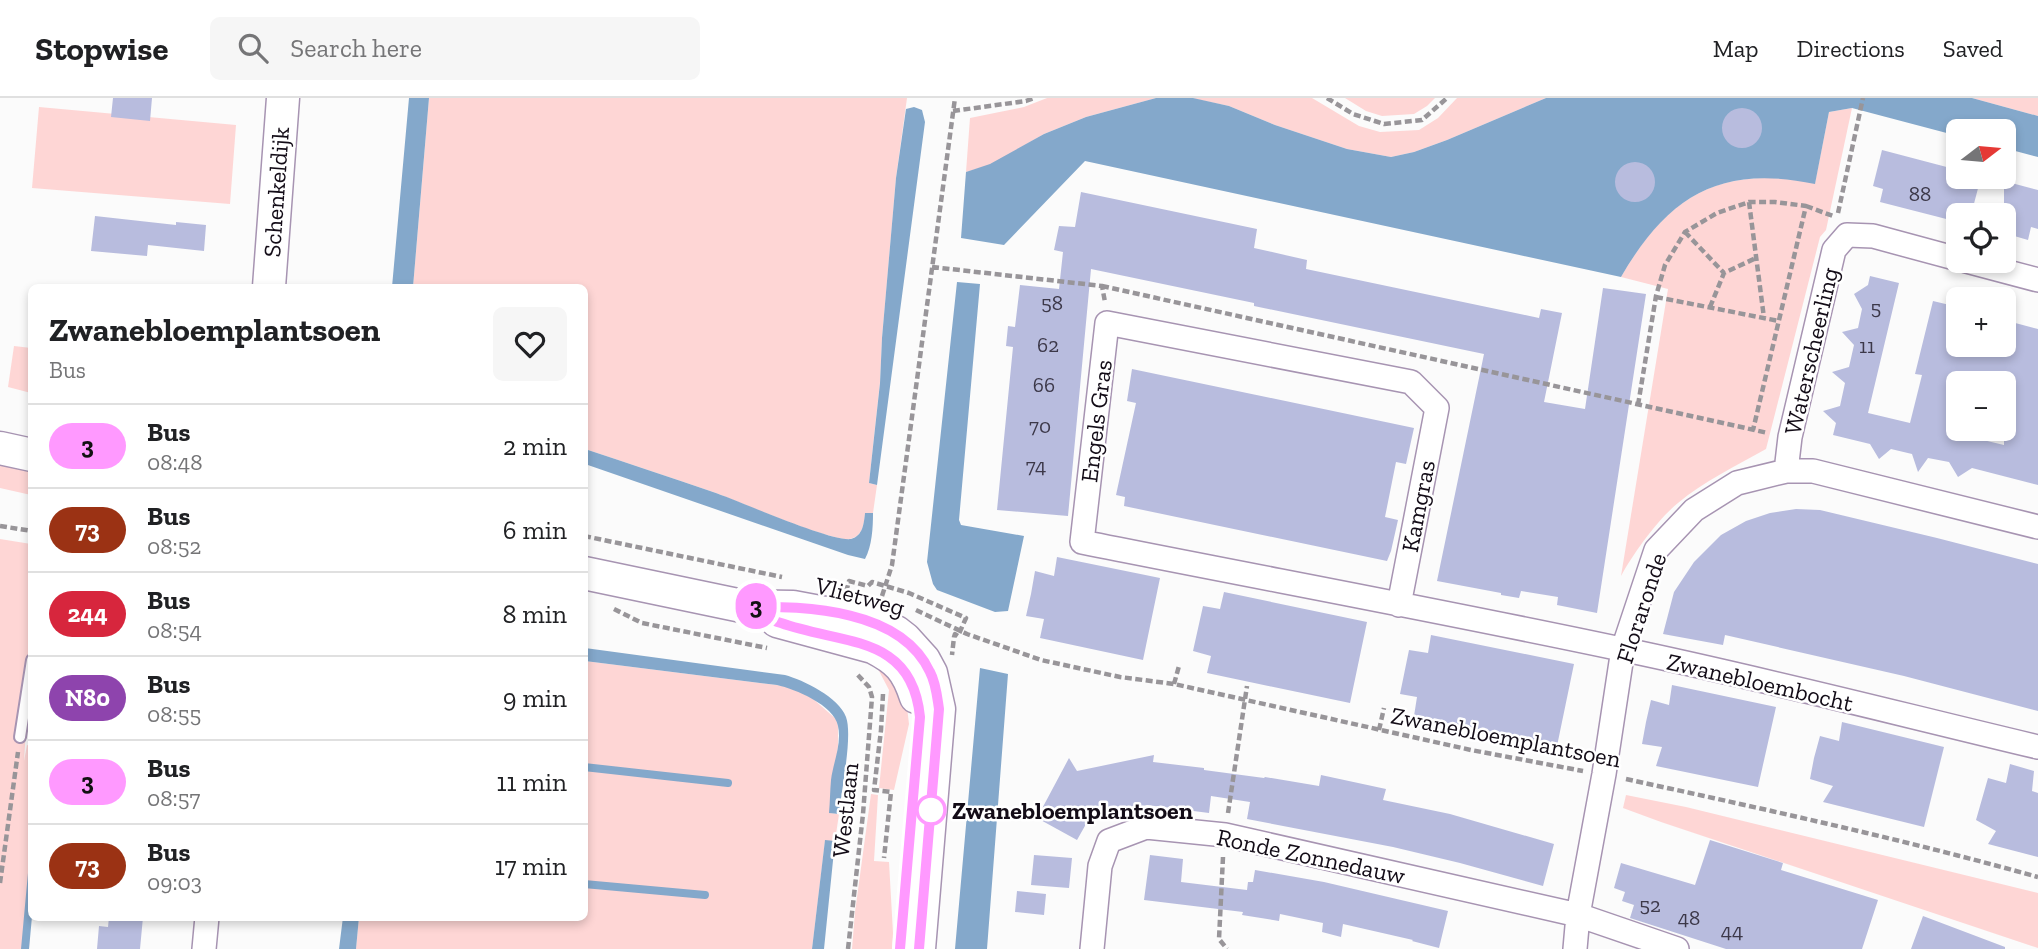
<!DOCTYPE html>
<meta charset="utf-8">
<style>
body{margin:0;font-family:"Zilla Slab",serif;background:#f6f6f6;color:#202124;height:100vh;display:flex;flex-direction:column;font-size:26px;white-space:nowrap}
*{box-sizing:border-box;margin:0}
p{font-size:23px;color:#757577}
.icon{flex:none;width:38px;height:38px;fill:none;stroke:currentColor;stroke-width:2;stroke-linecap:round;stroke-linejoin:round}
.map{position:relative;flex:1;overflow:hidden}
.drawer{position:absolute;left:28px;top:186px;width:560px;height:637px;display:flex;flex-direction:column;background:#fff;border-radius:10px;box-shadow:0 4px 10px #0003}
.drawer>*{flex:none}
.badge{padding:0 14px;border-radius:23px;font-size:24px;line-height:46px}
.needle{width:46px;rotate:74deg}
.buttons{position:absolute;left:1946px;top:21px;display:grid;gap:14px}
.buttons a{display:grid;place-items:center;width:70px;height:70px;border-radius:10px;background:#fff;box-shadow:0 4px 10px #0003;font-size:35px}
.map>.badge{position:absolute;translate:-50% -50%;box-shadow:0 0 0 4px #fff}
.round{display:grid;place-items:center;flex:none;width:74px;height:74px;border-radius:10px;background:#f6f6f6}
.summary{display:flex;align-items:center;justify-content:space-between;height:119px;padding:0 21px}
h1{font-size:33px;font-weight:700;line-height:52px}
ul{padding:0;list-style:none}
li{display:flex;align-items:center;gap:21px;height:84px;padding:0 21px;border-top:2px solid #e0e0e0}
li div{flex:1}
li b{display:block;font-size:26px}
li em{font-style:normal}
li .badge{min-width:77px;font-weight:700;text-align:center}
header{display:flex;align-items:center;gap:42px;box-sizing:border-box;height:98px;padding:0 35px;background:#fff;border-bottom:2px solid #e0e0e0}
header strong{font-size:33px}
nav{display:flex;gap:38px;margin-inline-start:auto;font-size:24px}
.search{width:490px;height:63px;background:#f6f6f6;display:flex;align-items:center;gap:18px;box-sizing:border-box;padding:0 24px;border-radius:10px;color:#757577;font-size:26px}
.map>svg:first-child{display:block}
.green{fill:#fed6d5}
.water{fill:#84a8cb}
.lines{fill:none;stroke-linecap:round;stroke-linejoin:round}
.stream{stroke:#84a8cb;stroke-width:8}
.building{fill:#b8bcde;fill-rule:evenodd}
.lane-casing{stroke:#a794b2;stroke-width:14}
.street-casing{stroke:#a794b2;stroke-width:26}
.secondary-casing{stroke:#a794b2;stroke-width:35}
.path{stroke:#989599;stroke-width:4.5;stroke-dasharray:7 3.5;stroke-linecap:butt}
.lane{stroke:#fff;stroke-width:10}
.street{stroke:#fff;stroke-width:23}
.secondary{stroke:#fff;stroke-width:32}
.line-casing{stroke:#fff;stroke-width:16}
.line{stroke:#f9f;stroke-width:10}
.stop-dot{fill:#fff;stroke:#f9f;stroke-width:3.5}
.labels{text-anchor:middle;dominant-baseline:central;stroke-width:5;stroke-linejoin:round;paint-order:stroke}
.number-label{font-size:21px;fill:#3c3849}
.street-label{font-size:24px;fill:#130c17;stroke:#fff}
.stop-label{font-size:24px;font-weight:bold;fill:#130c17;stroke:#fff;text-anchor:start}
</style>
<header>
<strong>Stopwise</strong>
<div class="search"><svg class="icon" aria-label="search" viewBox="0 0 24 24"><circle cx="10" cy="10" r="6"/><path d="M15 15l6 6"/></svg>Search here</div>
<nav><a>Map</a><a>Directions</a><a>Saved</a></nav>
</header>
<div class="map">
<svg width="2038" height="851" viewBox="0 0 2038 851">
<rect width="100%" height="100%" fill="#fbfbfb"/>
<!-- green -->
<path class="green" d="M429 0H907L896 80 882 240 880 284 869 385 877 387 873 415H865C864 426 863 438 850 441 830 444 738 403 713 394 670 379 627 365 585 351L584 189H413Z
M1047 0H1156L1086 19 1044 36 990 67 966 74 970 20 1024 9Z
M1191 0H1312L1359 28 1380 34 1419 32 1438 20 1457 0H1546L1447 42 1414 54 1391 59 1347 51 1275 27 1229 8Z
M1345 0H1435L1427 8 1414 16 1382 18 1366 13Z
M1972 0H2038V18Z
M39 9 236 27 230 106 32 90Z
M1852 10 1826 132 1820 139 1766 351C1736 368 1704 383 1678 405 1658 421 1633 456 1621 478L1668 191 1621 179C1668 97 1720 67 1815 85L1829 14Z
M14 248 31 250V295L8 289Z
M0 365 31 372V397L0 390Z
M0 441 31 446V551L24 663 27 647 31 648 32 788 29 851H0Z
M857 555 877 562 906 601 909 626 894 692 879 690 889 592 878 571Z
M585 563 777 587 792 590 812 600 836 621 838 628V648L830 715 839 716 835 743H825L812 851H356L359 819H584Z
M871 696 878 697 874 763 889 764 893 835 892 851H852L855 814Z
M1626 697 1686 709 2038 795V850L1661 724 1623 710Z"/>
<!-- water -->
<path class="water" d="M409 0H429L413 189H392Z
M1156 0H1193L1229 8 1275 27 1347 51 1391 59 1414 54 1447 42 1546 0H1972L2038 18V59L2004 50V33H1958V38L1852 10 1829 14 1815 86C1720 66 1668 98 1621 179L1085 63 1004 147 961 140 966 74 990 66 1044 36 1086 19Z
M914 9 922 12 925 24 877 387 869 385 880 285 882 240 896 80 906 11Z
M957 184 980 186 959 422 961 427 1024 438 1008 513 995 514 937 492 933 486 927 464Z
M585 351C627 365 670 379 713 394 737 402 831 444 851 441 863 438 864 425 865 415H873C873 430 872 448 865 461L848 457 585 366Z
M585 550 785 577C803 582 839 599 846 619 853 638 841 694 839 716L829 715C830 704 830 693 831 682 833 665 842 646 838 628 834 607 795 591 777 587L585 563Z
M980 570 1008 576 987 851H955Z
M825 742 835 743 824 851H812Z
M343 819H359L356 851H339Z"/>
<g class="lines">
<!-- stream -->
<path class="stream" d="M584 669 728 685
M584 786 705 797
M25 851 32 775"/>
</g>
<!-- building -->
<path class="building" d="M113 0H152L150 23 111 19Z
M1722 30a20 20 0 1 1 40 0a20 20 0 1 1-40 0Z
M1882 52 1958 72V79H1981L1971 117H1958V124L1880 104 1883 91 1873 88Z
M1615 84a20 20 0 1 1 40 0a20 20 0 1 1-40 0Z
M2004 83 2038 92V131L2031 129 2028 142 2004 135Z
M1081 94 1257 131 1254 150 1307 162 1306 171 1539 220 1541 211 1562 215 1544 304 1585 311 1603 190 1646 196 1597 515 1557 507 1558 499 1521 493 1519 500 1501 497V495L1437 483 1484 256 1254 208V205L1091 171 1068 418 997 412 1013 249 1006 248 1008 228 1015 229 1020 187 1059 191 1063 154 1054 152 1059 128 1075 129Z
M95 118 176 127V124L206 127 204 153 148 147 147 158 91 153Z
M1870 178 1899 185 1868 315 1910 325 1922 277 1915 276 1933 203 1958 209V247H2004V222L2038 231V387L1972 370 1958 379 1949 364 1928 360 1918 374 1912 356 1891 351 1879 361 1870 346 1833 337 1836 325 1823 313 1840 308 1845 285 1832 274 1849 269 1854 247 1842 234 1858 230 1862 211 1854 196 1868 187ZM1958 285H2004V347L1958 336Z
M1132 271 1414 330 1406 366 1396 364 1385 419 1398 422 1391 453 1387 463 1124 408 1125 399 1116 397 1136 305 1127 303Z
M1796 411 1820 412 1937 440 2038 466V613L1904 578 1725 537 1723 547 1663 536 1674 494 1694 464 1721 437 1746 423 1770 415Z
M1057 459 1160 480 1143 562 1040 540 1044 521 1026 518 1031 496 1035 473 1054 478Z
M1224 494 1367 524 1350 605 1207 575 1211 558 1193 553 1203 508 1220 511Z
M1431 537 1574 566 1557 648 1414 618 1417 599 1400 596 1409 552 1428 555Z
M1672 587 1776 609 1758 689 1656 668 1662 649 1642 646 1646 624 1651 602 1669 607Z
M1842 624 1944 649 1924 729 1823 704 1833 688 1810 681 1814 660 1820 638 1839 643Z
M1154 657 1153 664 1204 670V672L1264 680 1265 679 1319 688 1321 677 1386 691 1383 702 1450 716 1554 746 1543 788 1460 765 1393 749 1247 721 1250 704 1211 698 1209 715 1147 707 1090 719 1077 742 1037 720 1069 660 1077 673Z
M2010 666 2034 673 2032 693 2038 695V759L1988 746 1996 733 1976 722 1988 680 2006 685Z
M1710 742 1783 765 1781 772 1878 802 1862 851H1726L1630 820 1634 807 1622 803 1625 794 1614 790 1621 765 1695 787Z
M1034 757 1072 760 1069 790 1031 787Z
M1150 757 1183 761 1181 784 1247 792 1248 784H1253L1255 772 1324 784 1448 813 1439 850 1412 843 1413 842 1343 826 1341 839 1322 834 1323 825 1280 816 1279 823 1242 817 1243 814 1144 802Z
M1017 793 1046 796 1044 817 1015 814Z
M1923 818 2005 849V851H1911Z
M109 819H143L140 851H97L99 828 108 829Z"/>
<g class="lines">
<!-- lane casing -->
<g class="lane-casing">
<path id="lane" d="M20 639 32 562"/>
</g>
<!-- street casing -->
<g class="street-casing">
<path id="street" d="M1966 163 2038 182
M1786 373 1790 339 1834 152 1847 137 1873 138 1958 161
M1399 507 1437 310 1411 284 1107 225 1082 444C1262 480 1442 513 1621 551 1761 580 1899 616 2038 649
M204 851 207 819
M1092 851 1100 768 1109 743 1146 729 1225 737 1578 817 1677 851
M1575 851 1578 817 1604 676 1623 551 1656 452 1694 412 1737 385 1786 373H1813L2038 429"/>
</g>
<!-- secondary casing -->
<g class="secondary-casing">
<path id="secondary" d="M269 189 283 0
M0 350 32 357
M584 475 742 508 793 509 873 524 896 534 905 541 924 562 931 575 939 611 919 851
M777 523 873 549C898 562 907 571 916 599"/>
</g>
<!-- path -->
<path class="path" d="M1327 0 1353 16 1384 26 1422 22 1447 0
M953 13 1026 3 1034 0
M1749 104 1764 220
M1806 108 1833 118
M1838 115 1863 0
M1685 134 1724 175
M932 169 1102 188 1105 204
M1102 188 1768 335
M1656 199 1779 223
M1710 209 1724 175 1756 160
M1638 307 1656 198 1665 167 1685 134 1717 115 1749 104H1775L1806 108 1753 332
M0 428 32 433
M584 438 782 479
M846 494 849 483 868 488 872 484 909 495 966 520 958 538 955 536 954 539 952 557
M882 498 892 467 955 0
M614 511 642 525 767 550
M916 512 967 536 1041 562 1120 579 1174 586 1471 652 1583 673
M1174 586 1179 568
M883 596 881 632 874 692 891 694 884 760
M1379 632 1384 610
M1626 681C1764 711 1902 741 2038 779
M1228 715 1247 588
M1223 759 1219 841 1227 851
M0 785 18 654
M848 851 863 716 872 599 869 589 856 575"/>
<!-- lane -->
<use href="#lane" class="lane"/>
<!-- street -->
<use href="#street" class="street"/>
<!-- secondary -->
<use href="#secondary" class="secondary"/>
</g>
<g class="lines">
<!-- line casing -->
<g class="line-casing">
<path id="line" d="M900 851 920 619C912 536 843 547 781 525 768 521 755 514 742 508 803 509 900 509 930 574 936 585 937 598 939 611L919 851"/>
</g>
<!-- line -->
<use href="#line" class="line"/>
</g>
<!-- markers -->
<circle class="stop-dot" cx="931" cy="712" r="14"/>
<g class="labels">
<!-- number labels -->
<g class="number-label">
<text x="1920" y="95">88</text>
<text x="1052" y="204">58</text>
<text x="1876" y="209">5</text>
<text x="1048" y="246">62</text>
<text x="1867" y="247">11</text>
<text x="1044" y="286">66</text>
<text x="1040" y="327">70</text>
<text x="1036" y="367">74</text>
<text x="1650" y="806">52</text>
<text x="1689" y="819">48</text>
<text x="1732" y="832">44</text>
</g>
<!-- street labels -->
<g class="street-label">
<text transform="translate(276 94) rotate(-86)">Schenkeldijk</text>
<text transform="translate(1811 253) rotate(-77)">Waterscheerling</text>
<text transform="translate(1096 323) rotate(-83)">Engels Gras</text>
<text transform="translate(1418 408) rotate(-79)">Kamgras</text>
<text transform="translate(860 498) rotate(15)">Vlietweg</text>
<text transform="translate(1641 510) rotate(-72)">Floraronde</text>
<text transform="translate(1760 584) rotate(13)">Zwanebloembocht</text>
<text transform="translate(1506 639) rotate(11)">Zwanebloemplantsoen</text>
<text transform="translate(845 712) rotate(-84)">Westlaan</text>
<text transform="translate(1311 758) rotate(12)">Ronde Zonnedauw</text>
</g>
<!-- stop labels -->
<g class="stop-label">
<text x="952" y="712">Zwanebloemplantsoen</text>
</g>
</g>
</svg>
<div class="buttons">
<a><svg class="needle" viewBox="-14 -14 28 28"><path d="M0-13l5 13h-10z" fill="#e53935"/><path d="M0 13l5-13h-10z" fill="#757577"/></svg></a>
<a><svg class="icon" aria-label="locate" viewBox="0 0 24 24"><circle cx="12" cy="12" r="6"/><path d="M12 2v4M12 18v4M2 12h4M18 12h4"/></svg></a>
<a>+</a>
<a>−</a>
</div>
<b class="badge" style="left:756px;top:508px;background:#f9f;color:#111">3</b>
<section class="drawer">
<div class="summary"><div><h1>Zwanebloemplantsoen</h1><p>Bus</p></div><a class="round"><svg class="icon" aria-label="heart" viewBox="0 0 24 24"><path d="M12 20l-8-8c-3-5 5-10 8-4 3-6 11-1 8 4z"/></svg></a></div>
<ul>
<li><span class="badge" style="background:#f9f;color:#111">3</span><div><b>Bus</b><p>08:48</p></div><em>2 min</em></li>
<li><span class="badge" style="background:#9b3214;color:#fff">73</span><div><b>Bus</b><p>08:52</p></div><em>6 min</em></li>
<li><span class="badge" style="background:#d7263d;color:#fff">244</span><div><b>Bus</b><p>08:54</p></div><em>8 min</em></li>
<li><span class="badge" style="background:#8e44ad;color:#fff">N80</span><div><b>Bus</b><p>08:55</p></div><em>9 min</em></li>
<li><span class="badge" style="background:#f9f;color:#111">3</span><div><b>Bus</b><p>08:57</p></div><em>11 min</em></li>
<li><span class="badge" style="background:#9b3214;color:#fff">73</span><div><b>Bus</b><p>09:03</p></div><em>17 min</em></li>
</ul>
</section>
</div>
